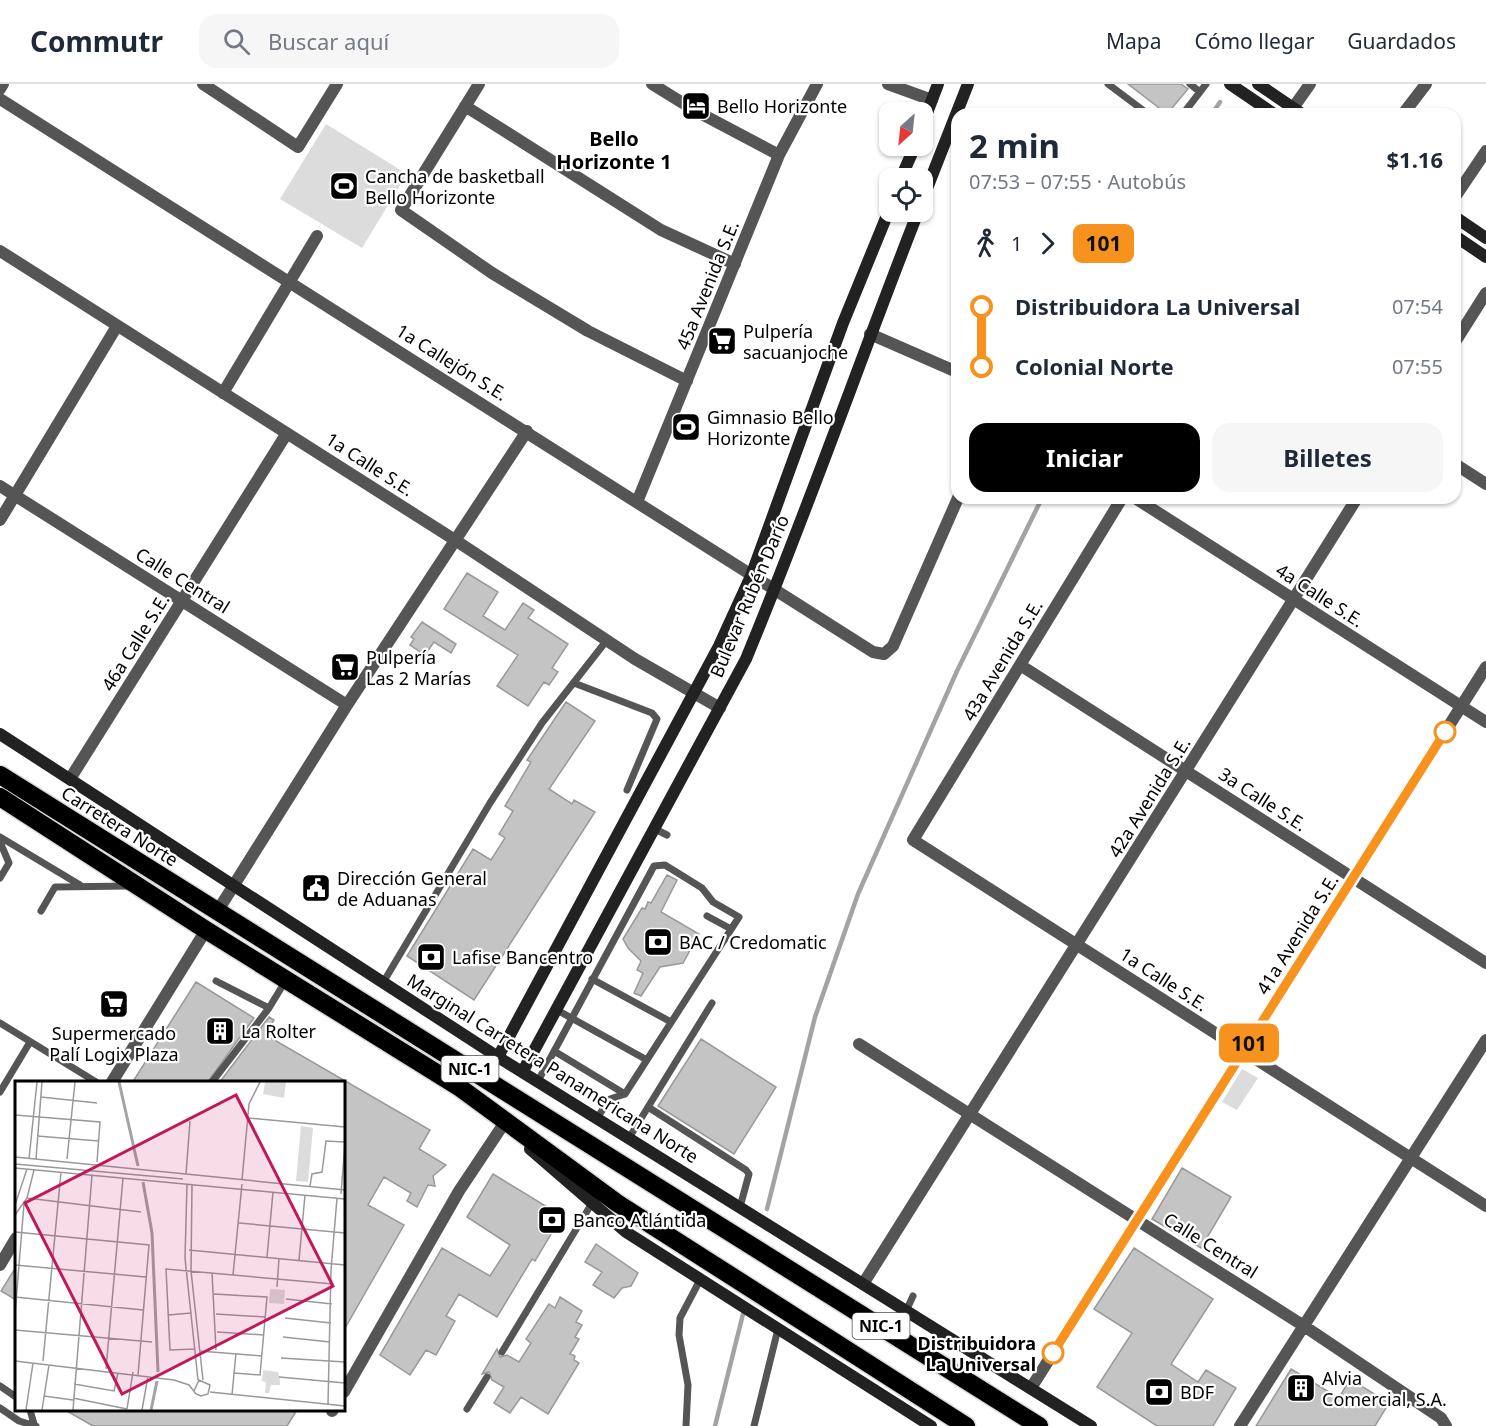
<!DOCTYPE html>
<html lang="es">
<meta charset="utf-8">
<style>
body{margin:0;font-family:"Noto Sans",sans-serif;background:#f6f6f7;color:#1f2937;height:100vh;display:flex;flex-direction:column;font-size:22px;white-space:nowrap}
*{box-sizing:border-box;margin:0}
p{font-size:20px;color:#747a83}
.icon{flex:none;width:33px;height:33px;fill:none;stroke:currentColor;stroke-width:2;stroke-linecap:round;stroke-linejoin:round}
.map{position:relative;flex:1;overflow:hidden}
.sheet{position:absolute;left:951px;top:24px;width:510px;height:396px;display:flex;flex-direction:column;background:#fff;border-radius:18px;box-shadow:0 2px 4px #0004}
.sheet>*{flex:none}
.badge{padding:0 12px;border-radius:9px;font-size:21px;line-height:39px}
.needle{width:39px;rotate:207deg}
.controls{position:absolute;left:879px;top:18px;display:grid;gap:12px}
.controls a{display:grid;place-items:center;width:54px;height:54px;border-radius:12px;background:#fff;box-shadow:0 2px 4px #0004;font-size:30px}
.map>.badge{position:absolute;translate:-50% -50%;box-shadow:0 0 0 3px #fff}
.legs{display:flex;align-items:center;gap:9px;height:66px;padding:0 18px;font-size:20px}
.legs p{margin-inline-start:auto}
.head{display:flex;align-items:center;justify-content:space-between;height:102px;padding:0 18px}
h1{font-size:33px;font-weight:700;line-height:45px}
.action{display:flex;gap:12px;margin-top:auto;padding:12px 18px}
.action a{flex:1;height:69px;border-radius:18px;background:#000;color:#fff;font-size:24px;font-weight:700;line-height:69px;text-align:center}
.action a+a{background:#f6f6f7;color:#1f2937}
ul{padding:0 18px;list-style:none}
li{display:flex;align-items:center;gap:21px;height:60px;font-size:22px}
li i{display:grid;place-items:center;width:9px;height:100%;margin:0 8px;background:currentColor}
li i::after{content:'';width:15px;height:15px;margin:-8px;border:4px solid;border-radius:50%;background:#fff}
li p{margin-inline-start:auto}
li:first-child i{background:linear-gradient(#0000 50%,currentColor 0)}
li:last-child i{background:linear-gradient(currentColor 50%,#0000 0)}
header{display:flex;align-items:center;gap:36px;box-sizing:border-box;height:84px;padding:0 30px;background:#fff;border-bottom:2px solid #e0e1e3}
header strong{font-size:28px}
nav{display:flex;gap:33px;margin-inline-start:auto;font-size:21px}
.search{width:420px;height:54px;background:#f6f6f7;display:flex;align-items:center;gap:15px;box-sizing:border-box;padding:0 21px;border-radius:18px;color:#747a83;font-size:22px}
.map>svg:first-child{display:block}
.green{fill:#dcdcdc}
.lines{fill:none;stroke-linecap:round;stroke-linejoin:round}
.stream{stroke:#a3a3a3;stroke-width:4.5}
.building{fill:#c4c4c4;stroke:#999;stroke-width:1.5}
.highway-casing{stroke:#dbdbdb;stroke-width:21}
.lane{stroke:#555;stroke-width:7}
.street{stroke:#555;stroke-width:12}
.secondary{stroke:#222;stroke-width:12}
.highway{stroke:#000;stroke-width:18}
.line-1-casing{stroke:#fff;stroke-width:14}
.line-1{stroke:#f7921f;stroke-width:9}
.stop-1-dot{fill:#fff;stroke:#f7921f;stroke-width:3}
.labels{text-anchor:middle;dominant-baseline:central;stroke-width:4.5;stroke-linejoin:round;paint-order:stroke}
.shield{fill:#fff;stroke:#4c4c4c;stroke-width:1.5}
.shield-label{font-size:16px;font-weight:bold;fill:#000}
.poi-label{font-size:18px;fill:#000;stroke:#fff;text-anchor:start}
.street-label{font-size:18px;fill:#000;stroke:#fff}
.stop-label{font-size:18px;font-weight:bold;fill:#000;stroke:#fff;text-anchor:end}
.neighbourhood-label{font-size:20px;font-weight:bold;fill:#000;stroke:#fff}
.inset-river{fill:none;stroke:#a3a3a3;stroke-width:3}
.inset-road{fill:none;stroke:#999;stroke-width:1.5}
.view{fill:#c2185b;fill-opacity:0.15;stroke:#c2185b;stroke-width:3}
.inset-edge{fill:none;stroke:#000;stroke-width:3}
</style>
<header>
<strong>Commutr</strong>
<div class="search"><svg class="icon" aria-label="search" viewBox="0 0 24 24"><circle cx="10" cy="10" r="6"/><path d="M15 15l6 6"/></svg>Buscar aquí</div>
<nav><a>Mapa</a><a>Cómo llegar</a><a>Guardados</a></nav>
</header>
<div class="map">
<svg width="1486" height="1342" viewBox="0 0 1486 1342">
<rect width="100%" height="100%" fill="#fff"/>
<!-- green -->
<path class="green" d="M326 40 407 90 362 164 280 115Z
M1242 985 1258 994 1237 1026 1222 1018Z"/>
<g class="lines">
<!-- stream -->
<path class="stream" d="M1212 30 1220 18
M767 1125 815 933 858 810 957 587 1042 414
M715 1342 744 1226"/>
</g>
<!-- building -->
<path class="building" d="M1128 0H1181L1188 5 1167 30Z
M467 489 498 508 483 532 505 546 523 519 534 526 528 534 568 560 552 584 558 588 549 601 544 598 528 622 497 602 518 571 444 525Z
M422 538 456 560 451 569 434 558 425 571 410 561 414 555 411 553Z
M566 618 595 637 549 705 572 720 574 716 595 728 474 916 407 872 473 765 491 776 505 754 499 750 513 727 505 722 531 678 527 676Z
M667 791 677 796 661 828 699 850 683 879 660 883 641 912 634 909 643 889 637 886 641 877 628 864 623 855 642 824 645 825 648 818 651 819Z
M196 898 254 934 207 999H132Z
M269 933 274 936 269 944 280 950 276 957 430 1046 419 1065 446 1081 433 1092 435 1102 428 1101 417 1123 407 1117 411 1109 384 1093 368 1121 404 1141 344 1246V999H219Z
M701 955 776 1003 734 1070 658 1022Z
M1182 1084 1231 1113 1201 1164 1152 1135Z
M493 1090 562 1132 535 1177 532 1175 497 1233 459 1210 446 1232 455 1237 436 1271 426 1266 410 1291 380 1271 442 1164 490 1192 510 1161 467 1133Z
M596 1160 638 1189 631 1202 622 1204 614 1214 593 1201 602 1188 585 1178Z
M1134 1164 1213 1215 1171 1280 1198 1298 1206 1286 1236 1304 1213 1342H1157L1097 1303 1132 1249 1094 1225Z
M16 1183V1216L1 1207Z
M560 1213 582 1227 576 1238 582 1241 575 1253 579 1255 570 1270 575 1272 574 1276 579 1279 548 1330 521 1313 510 1329 494 1319 504 1303 492 1296 489 1288 482 1290 497 1265 500 1273 507 1271 519 1278 531 1259 526 1255 549 1220 555 1224Z
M1291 1285 1339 1314 1350 1295 1389 1319 1375 1342H1256Z
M65 1326H297L287 1342H93Z"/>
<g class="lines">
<!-- highway casing -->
<g class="highway-casing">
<path id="highway" d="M0 691 1039 1342
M0 713 206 846 459 1003 617 1119 966 1342"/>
</g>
<!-- lane -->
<path class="lane" d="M1108 0 1148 30
M1190 0 1200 8
M1183 30 1206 0
M574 599 652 629 657 635 627 706
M655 745 667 751
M0 753 80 801
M0 758 9 779 0 794
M41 827 55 803 129 802
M707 832 731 845
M592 895 671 938
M216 897 269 924
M384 897 490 719 542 639 607 556
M557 926 647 976
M0 939 96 998
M554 967 625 1010
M538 997 654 782 665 781 702 804 713 818 739 833 625 1010 610 1015 597 1034
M212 998 269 924 286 896
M0 1008 30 958
M648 1023 746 1086 749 1090 740 1123
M629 1054 712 919
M906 1227 913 1212
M502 1268 592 1119
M0 1302 16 1313
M0 1324 19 1337 36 1342
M467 1325 487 1293
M30 1326 34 1340
M686 1342 688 1301 679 1251 680 1234 700 1196
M754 1342 778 1245"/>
<!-- street -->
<path class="street" d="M203 0 298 63 337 0
M479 0 401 126 492 189 588 247 687 297
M652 0 694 26 779 71
M888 0 932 16
M0 5 3 0
M0 15 873 568 884 570 893 562 958 414
M465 22 661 146 735 180
M1293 24 1310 0
M1403 30 1426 0
M1455 113 1486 67
M0 167 455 456 635 575 720 624
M870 250 957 288
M1455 258 1486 209
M223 309 317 152
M1455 380 1486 400
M0 402 347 621
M1122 414 913 756 1486 1122
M1135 414 1486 638
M637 418 779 71 817 0
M0 436 117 242
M1020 581 1486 879
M70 695 287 349
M217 828 347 621 527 347
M859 960 1304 1242 1441 1334 1446 1342
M112 998 206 846
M0 1181 16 1154
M863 1200 1357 414
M1031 1304 1486 583
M344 1308 459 1107 503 1041
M332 1327 333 1326
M1240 1342 1486 956"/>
<!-- secondary -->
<path class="secondary" d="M1230 0 1274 30
M1258 0 1302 30
M922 42 938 0
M901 94 915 62
M922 117 968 0
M1455 133 1486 154
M1455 152 1486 173
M0 650 498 973 1091 1342
M498 973 719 562 751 492 843 239 890 124
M523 987 746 575C807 428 860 276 918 128
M530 1065 626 1148 931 1342"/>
<!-- highway -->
<use href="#highway" class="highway"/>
</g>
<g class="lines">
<!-- line-1 casing -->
<g class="line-1-casing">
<path id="line-1" d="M1053 1269 1445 648"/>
</g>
<!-- line-1 -->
<use href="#line-1" class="line-1"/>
</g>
<!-- icons -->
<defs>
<g id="hotel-square" transform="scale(1.5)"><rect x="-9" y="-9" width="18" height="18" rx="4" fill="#000" stroke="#fff"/><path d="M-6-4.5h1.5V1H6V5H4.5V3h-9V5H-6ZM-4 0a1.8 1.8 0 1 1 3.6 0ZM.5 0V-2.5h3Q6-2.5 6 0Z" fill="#fff"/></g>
<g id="stadium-square" transform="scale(1.5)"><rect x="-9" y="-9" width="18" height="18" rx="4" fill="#000" stroke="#fff"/><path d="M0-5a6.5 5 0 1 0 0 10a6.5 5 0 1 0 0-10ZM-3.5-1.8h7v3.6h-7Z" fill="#fff"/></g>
<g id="supermarket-square" transform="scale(1.5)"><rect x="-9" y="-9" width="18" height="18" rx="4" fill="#000" stroke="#fff"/><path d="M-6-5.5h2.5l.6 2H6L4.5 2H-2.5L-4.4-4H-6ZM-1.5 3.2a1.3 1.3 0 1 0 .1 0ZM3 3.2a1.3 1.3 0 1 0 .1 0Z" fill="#fff"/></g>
<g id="civic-square" transform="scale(1.5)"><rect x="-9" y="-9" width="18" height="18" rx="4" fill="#000" stroke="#fff"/><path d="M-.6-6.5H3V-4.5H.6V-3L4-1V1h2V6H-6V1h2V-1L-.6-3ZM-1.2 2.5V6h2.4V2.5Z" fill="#fff"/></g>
<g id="bank-square" transform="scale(1.5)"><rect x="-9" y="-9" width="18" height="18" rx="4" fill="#000" stroke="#fff"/><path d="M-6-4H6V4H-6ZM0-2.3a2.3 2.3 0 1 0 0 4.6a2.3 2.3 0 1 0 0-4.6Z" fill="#fff"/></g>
<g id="building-square" transform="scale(1.5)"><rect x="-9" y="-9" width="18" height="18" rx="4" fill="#000" stroke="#fff"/><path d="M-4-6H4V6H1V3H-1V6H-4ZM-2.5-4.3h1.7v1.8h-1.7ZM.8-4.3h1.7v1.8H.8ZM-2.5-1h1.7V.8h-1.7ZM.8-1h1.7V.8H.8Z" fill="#fff"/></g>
</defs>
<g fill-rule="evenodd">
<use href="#hotel-square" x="696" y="22"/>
<use href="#stadium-square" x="344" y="102"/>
<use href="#supermarket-square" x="722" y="257"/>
<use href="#stadium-square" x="686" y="343"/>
<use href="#supermarket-square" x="345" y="583"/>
<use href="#civic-square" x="316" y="804"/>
<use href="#bank-square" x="658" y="858"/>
<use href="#bank-square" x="431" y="873"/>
<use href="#supermarket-square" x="114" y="920"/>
<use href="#building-square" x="220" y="947"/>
<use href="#bank-square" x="552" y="1136"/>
<use href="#building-square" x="1301" y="1304"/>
<use href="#bank-square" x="1159" y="1308"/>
</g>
<!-- markers -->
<g class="stop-1-dot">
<circle cx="1445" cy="648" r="10"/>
<circle cx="1053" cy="1269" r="10"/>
</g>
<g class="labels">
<!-- shield labels -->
<g class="shield">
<rect x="441.5" y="972" width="57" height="26" rx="4.5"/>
<rect x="852.5" y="1229" width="57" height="26" rx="4.5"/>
</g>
<g class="shield-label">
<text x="470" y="985">NIC-1</text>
<text x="881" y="1242">NIC-1</text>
</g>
<!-- poi labels -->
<g class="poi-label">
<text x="717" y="22">Bello Horizonte</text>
<text x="365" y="92">Cancha de basketball<tspan x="365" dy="21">Bello Horizonte</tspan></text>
<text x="743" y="247">Pulpería<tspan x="743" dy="21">sacuanjoche</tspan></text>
<text x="707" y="333">Gimnasio Bello<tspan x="707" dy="21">Horizonte</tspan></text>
<text x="366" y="573">Pulpería<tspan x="366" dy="21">Las 2 Marías</tspan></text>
<text x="337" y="794">Dirección General<tspan x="337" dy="21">de Aduanas</tspan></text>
<text x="679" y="858">BAC / Credomatic</text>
<text x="452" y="873">Lafise Bancentro</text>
<text x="241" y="947">La Rolter</text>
<text x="114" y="949" text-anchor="middle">Supermercado<tspan x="114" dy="21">Palí Logix Plaza</tspan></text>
<text x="573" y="1136">Banco Atlántida</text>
<text x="1322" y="1294">Alvia<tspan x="1322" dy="21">Comercial, S.A.</tspan></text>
<text x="1180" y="1308">BDF</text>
</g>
<!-- street labels -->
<g class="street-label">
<text transform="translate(707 201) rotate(-68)">45a Avenida S.E.</text>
<text transform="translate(452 278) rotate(32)">1a Callejón S.E.</text>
<text transform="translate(370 380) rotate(33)">1a Calle S.E.</text>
<text transform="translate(183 496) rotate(32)">Calle Central</text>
<text transform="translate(1320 511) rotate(33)">4a Calle S.E.</text>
<text transform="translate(749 512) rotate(-67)">Bulevar Rubén Darío</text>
<text transform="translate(135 558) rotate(-58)">46a Calle S.E.</text>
<text transform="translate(1002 576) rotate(-59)">43a Avenida S.E.</text>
<text transform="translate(1149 713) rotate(-58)">42a Avenida S.E.</text>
<text transform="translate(1263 715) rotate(33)">3a Calle S.E.</text>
<text transform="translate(120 742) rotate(32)">Carretera Norte</text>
<text transform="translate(1297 850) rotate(-58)">41a Avenida S.E.</text>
<text transform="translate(1164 895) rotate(33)">1a Calle S.E.</text>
<text transform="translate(553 984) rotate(32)">Marginal Carretera Panamericana Norte</text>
<text transform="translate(1211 1161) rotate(32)">Calle Central</text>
</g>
<!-- stop labels -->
<g class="stop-label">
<text x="1036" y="1259">Distribuidora<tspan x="1036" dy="21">La Universal</tspan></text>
</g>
<!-- neighbourhood labels -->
<g class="neighbourhood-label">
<text x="614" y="54">Bello<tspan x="614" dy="23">Horizonte 1</tspan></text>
</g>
</g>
<!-- overview -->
<g transform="translate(15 997)">
<rect width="330" height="330" fill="#fff"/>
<path d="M250 1H271L269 17 248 13ZM286 45 298 47 293 101 281 100ZM255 208 270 209 269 223 254 222ZM248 289 263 291 265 299V304H256L254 312H250L251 301 247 300Z" fill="#dcdcdc"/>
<path class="inset-river" d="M104 1 123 85M128 101 137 152 143 291M136 329 142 300"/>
<path class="inset-road" d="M26 16 82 22M0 34 85 41 82 81M233 37 330 46M22 55 84 60M0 76 330 109M14 78 22 1M21 78 27 1M52 78 60 1M0 83 168 98M0 87 330 118M171 93 175 40M227 99 234 23 245 1M172 103 170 177 183 299M177 103 176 190 188 299M295 105 297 93 307 91 311 60 330 61M326 113 330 63M12 117 126 131M0 124 12 88M0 134 12 117 19 89M224 142 330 152M0 151 134 164 123 294M174 169 330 184M252 176 258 111M284 179 290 114M0 184 131 196M197 192 201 269M218 194 227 103M262 206 264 177M199 213 252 216 245 294 219 292M0 216 128 229M271 218 317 223M0 233 9 123M201 233 250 236M153 234 176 232M270 237 316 242M0 249 137 261M202 251 249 254M268 256 315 261M180 268 155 269 151 188 318 203M184 270 247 275M266 277 330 281M0 280 159 299 174 304 181 313 186 315 193 313 195 304 184 299 179 310M28 280 46 91M91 288 108 97M264 296 330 302M59 303 99 310 103 292M195 311 330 325M217 314 221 272M29 315 58 319M58 317 112 328M313 323 316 189 322 117M112 328 118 291M11 329 18 282M27 329 34 284M58 329 77 94M127 329 133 295"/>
<path class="view" d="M221 14 318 205 107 313 10 122Z"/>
<rect width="330" height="330" class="inset-edge"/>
</g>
</svg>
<div class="controls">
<a><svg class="needle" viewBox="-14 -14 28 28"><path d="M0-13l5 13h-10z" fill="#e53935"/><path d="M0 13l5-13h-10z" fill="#747a83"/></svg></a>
<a><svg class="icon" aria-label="locate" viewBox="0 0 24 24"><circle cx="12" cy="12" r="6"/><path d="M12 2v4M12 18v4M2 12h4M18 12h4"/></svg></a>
</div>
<b class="badge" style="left:1249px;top:959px;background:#f7921f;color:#111">101</b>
<section class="sheet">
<div class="head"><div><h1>2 min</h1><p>07:53 – 07:55 · Autobús</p></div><b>$1.16</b></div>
<div class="legs"><svg class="icon" aria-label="walk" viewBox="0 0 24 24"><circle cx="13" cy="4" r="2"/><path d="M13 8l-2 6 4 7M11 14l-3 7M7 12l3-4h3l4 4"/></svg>1<svg class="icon" aria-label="forward" viewBox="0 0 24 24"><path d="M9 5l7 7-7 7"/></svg><b class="badge" style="background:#f7921f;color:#111">101</b></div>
<ul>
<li><i style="color:#f7921f"></i><b>Distribuidora La Universal</b><p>07:54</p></li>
<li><i style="color:#f7921f"></i><b>Colonial Norte</b><p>07:55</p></li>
</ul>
<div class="action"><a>Iniciar</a><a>Billetes</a></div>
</section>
</div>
